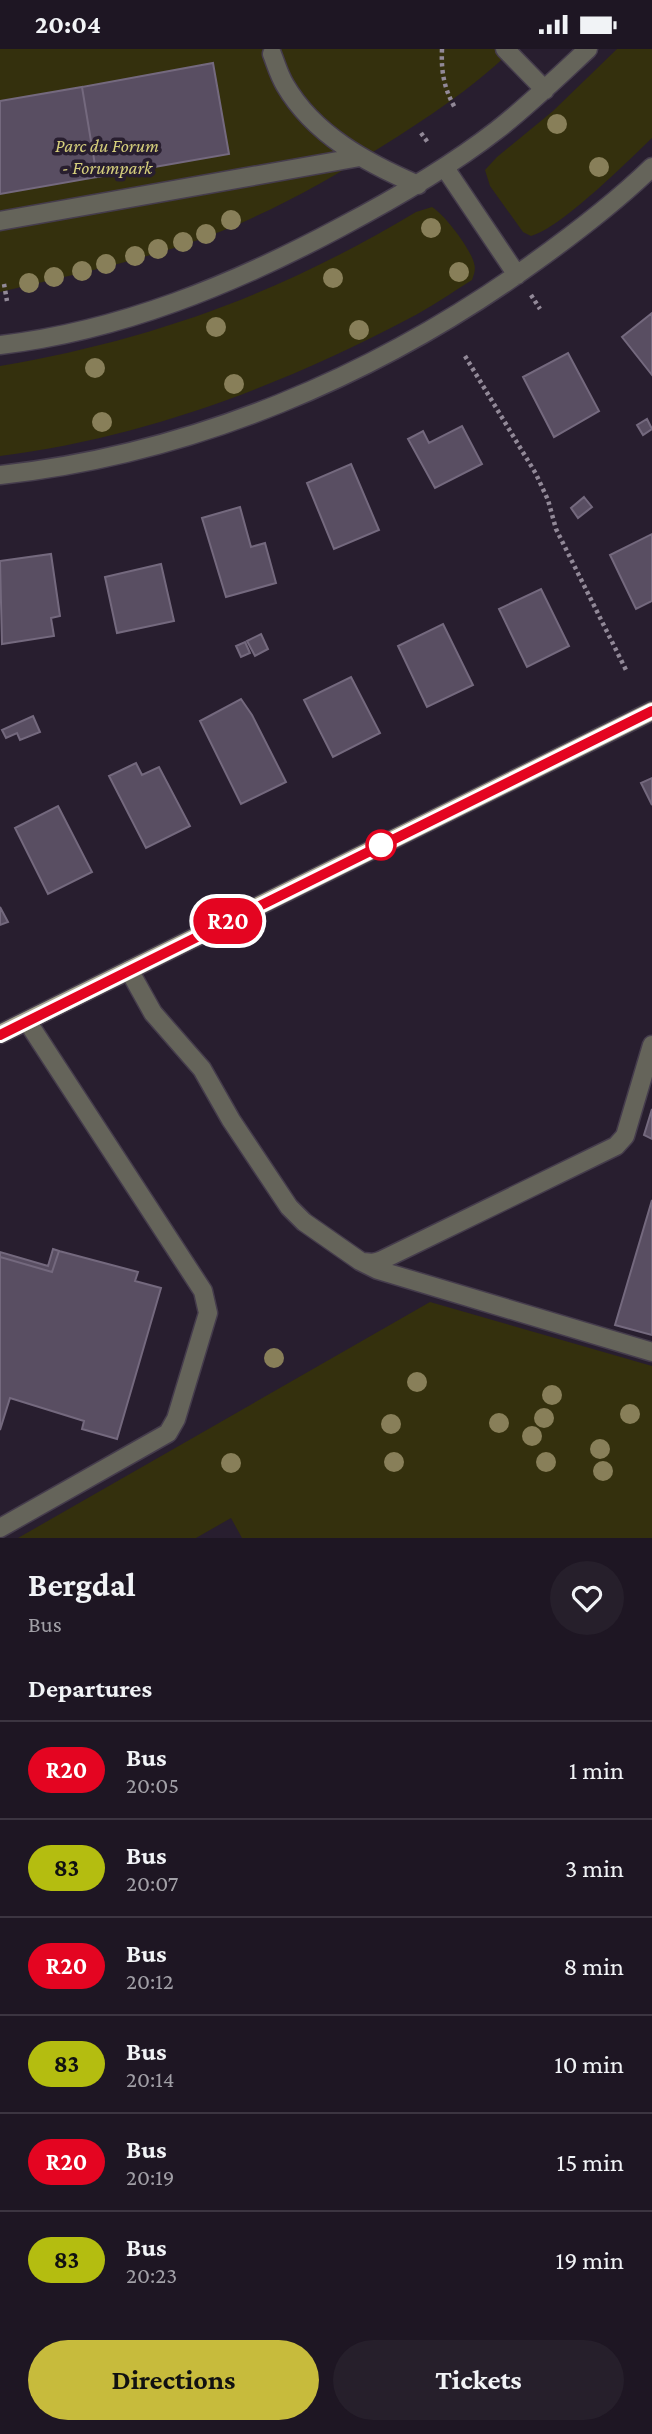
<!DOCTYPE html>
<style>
body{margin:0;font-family:"Crimson Pro",serif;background:#261f2b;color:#f1f3f6;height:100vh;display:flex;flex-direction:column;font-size:26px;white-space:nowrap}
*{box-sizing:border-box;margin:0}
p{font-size:23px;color:#a19fa6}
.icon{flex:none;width:38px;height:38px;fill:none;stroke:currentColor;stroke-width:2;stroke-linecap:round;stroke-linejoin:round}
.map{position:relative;height:1489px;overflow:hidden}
.sheet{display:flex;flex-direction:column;background:#1e1623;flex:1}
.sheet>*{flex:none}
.badge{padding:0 14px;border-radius:23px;font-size:24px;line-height:46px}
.map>.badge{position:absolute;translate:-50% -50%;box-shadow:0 0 0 4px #fff}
h2{padding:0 28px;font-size:26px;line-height:63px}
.round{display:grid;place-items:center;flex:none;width:74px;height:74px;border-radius:37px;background:#261f2b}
.headline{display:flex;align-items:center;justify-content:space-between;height:119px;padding:0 28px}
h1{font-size:33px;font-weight:700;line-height:52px}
.button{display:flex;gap:14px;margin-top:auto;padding:14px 28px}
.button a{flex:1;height:80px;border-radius:42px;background:#c7bb3c;color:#111;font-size:28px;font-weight:700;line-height:80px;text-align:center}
.button a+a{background:#261f2b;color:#f1f3f6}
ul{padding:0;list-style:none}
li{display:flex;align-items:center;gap:21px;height:98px;padding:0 28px;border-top:2px solid #3c3541}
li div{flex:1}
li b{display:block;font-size:26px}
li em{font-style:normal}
li .badge{min-width:77px;font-weight:700;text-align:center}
.status{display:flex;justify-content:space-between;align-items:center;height:49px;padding:0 35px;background:#1e1623;direction:ltr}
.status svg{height:19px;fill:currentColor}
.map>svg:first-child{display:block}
.green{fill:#34300d}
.building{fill:#594e62;stroke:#74697e;stroke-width:2}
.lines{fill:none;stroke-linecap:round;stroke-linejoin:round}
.minor-casing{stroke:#453c4c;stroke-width:21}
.major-casing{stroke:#453c4c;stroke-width:21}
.path{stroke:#928998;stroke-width:4.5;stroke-dasharray:3.5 3.5;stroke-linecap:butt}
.minor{stroke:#65645a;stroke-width:18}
.major{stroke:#a8a691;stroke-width:18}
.tree{fill:#887f59}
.line-casing{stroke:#fff;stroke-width:16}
.line{stroke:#e40521;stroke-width:10}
.stop-dot{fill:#fff;stroke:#e40521;stroke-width:3.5}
.labels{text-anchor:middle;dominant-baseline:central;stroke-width:7;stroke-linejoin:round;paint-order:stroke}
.park-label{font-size:19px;font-style:italic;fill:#d6cf7c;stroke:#281e2f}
</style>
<div class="status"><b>20:04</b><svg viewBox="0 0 49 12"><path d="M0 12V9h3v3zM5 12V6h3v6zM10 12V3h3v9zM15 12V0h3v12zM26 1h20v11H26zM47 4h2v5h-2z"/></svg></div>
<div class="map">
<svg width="652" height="1489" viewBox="0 0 652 1489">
<rect width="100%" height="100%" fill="#281e2f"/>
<!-- green -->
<path class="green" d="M0 0H513C473 39 427 69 381 98 324 134 264 167 201 190 136 213 67 227 0 243Z
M617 0H652V89C627 113 561 179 531 187L523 183 490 137 485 121 497 108 553 62Z
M432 158C445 166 470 199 474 214 476 221 474 225 472 231 451 244 430 259 408 270 281 337 143 389 0 407V317C155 290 281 244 416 163Z
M430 1253 652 1317V1489H242L231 1469 196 1489H18Z"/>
<!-- building -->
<path class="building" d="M213 14 229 105 97 128 82 38Z
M82 38 97 128 0 145V52Z
M652 264V326L622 288Z
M568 304 599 362 554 388 523 328Z
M647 370 652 380 643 386 637 376Z
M462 377 482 415 435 439 408 390 423 382 429 394Z
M351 415 379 481 334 500 307 434Z
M584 448 592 458 578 469 571 459Z
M240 458 251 498 265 494 276 534 226 548 202 469Z
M652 485V552L636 560 610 506Z
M51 505 60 567 51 569 54 587 2 595 0 512Z
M161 515 174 572 117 584 105 528Z
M541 540 569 597 527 618 499 560Z
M443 575 473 636 427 658 398 597Z
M261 585 268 600 255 607 247 592Z
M245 593 250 604 241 608 236 597Z
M351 628 380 684 333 708 304 651Z
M241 650 252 666 286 733 241 755 200 672Z
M33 667 40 683 20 691 17 684 6 689 2 681Z
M136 714 142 726 159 718 190 777 146 799 109 727Z
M652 729V756L641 734Z
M58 757 92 823 48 845 15 779Z
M0 858 8 873 0 876Z
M652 1060V1090L644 1086Z
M652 1151V1286L615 1276Z
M53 1200 59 1202 52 1223 0 1208V1203L48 1217Z
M59 1202 138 1223 135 1232 161 1239 117 1390 82 1380 84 1372 10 1349 0 1381V1208L52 1223Z"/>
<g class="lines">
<!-- minor casing -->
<g class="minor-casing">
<path id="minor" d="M505 0 545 41
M272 5C276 15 279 26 285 36 314 86 367 114 418 136
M445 119 517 226
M0 172 360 108
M0 296C120 282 234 235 339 179 394 150 448 119 497 81 529 56 558 28 588 0
M0 426C192 405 376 327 532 215 574 185 615 154 652 118
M129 921 153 964 202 1020 231 1071 289 1158 304 1173 360 1212 378 1221 652 1303
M363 1213 373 1214 380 1212 616 1097 625 1087 652 996
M0 1479 168 1384 176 1370 208 1264 203 1242 27 972"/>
</g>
<!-- major casing -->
<g class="major-casing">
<path id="major" d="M0 985 652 662"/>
</g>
<!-- path -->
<path class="path" d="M442 0C441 23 444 39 455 59
M421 84 429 95
M4 235 7 252
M531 246 540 260
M465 307 536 425 548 451 556 480 627 623"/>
<!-- minor -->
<use href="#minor" class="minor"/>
<!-- major -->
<use href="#major" class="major"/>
</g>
<!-- trees -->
<g class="tree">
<circle cx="557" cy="75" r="10"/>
<circle cx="599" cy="118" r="10"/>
<circle cx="231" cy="171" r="10"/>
<circle cx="431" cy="179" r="10"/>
<circle cx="206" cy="185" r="10"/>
<circle cx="183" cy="193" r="10"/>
<circle cx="158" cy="200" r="10"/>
<circle cx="135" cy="207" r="10"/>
<circle cx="106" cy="215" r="10"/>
<circle cx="82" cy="222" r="10"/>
<circle cx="459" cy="223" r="10"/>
<circle cx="54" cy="228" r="10"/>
<circle cx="333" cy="229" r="10"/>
<circle cx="29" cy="234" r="10"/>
<circle cx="216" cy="278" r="10"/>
<circle cx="359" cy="281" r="10"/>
<circle cx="95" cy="319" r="10"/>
<circle cx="234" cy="335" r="10"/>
<circle cx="102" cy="373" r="10"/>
<circle cx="274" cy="1309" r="10"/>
<circle cx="417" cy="1333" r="10"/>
<circle cx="552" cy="1346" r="10"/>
<circle cx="630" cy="1365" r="10"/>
<circle cx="544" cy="1369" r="10"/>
<circle cx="499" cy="1374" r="10"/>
<circle cx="391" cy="1375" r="10"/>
<circle cx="532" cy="1387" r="10"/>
<circle cx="600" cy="1400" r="10"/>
<circle cx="394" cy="1413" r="10"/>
<circle cx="546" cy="1413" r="10"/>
<circle cx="231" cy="1414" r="10"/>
<circle cx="603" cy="1422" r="10"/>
</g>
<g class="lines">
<!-- line casing -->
<g class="line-casing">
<path id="line" d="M0 986 652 662"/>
</g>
<!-- line -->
<use href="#line" class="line"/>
</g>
<!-- markers -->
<circle class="stop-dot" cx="381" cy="796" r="14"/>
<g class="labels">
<!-- park labels -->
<g class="park-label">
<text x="107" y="96">Parc du Forum<tspan x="107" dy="22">- Forumpark</tspan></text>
</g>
</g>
</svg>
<b class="badge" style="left:228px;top:872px;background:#e40521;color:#fff">R20</b>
</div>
<section class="sheet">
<div class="headline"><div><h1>Bergdal</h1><p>Bus</p></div><a class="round"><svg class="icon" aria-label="heart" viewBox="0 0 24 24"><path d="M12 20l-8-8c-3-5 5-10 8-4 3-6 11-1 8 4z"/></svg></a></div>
<h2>Departures</h2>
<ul>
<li><span class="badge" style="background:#e40521;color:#fff">R20</span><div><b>Bus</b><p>20:05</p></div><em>1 min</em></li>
<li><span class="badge" style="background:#b4bd10;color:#111">83</span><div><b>Bus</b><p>20:07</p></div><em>3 min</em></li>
<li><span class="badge" style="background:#e40521;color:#fff">R20</span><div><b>Bus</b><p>20:12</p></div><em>8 min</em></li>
<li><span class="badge" style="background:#b4bd10;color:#111">83</span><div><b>Bus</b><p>20:14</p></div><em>10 min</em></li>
<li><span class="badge" style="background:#e40521;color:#fff">R20</span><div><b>Bus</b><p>20:19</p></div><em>15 min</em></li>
<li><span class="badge" style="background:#b4bd10;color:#111">83</span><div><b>Bus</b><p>20:23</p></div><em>19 min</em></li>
</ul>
<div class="button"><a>Directions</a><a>Tickets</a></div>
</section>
